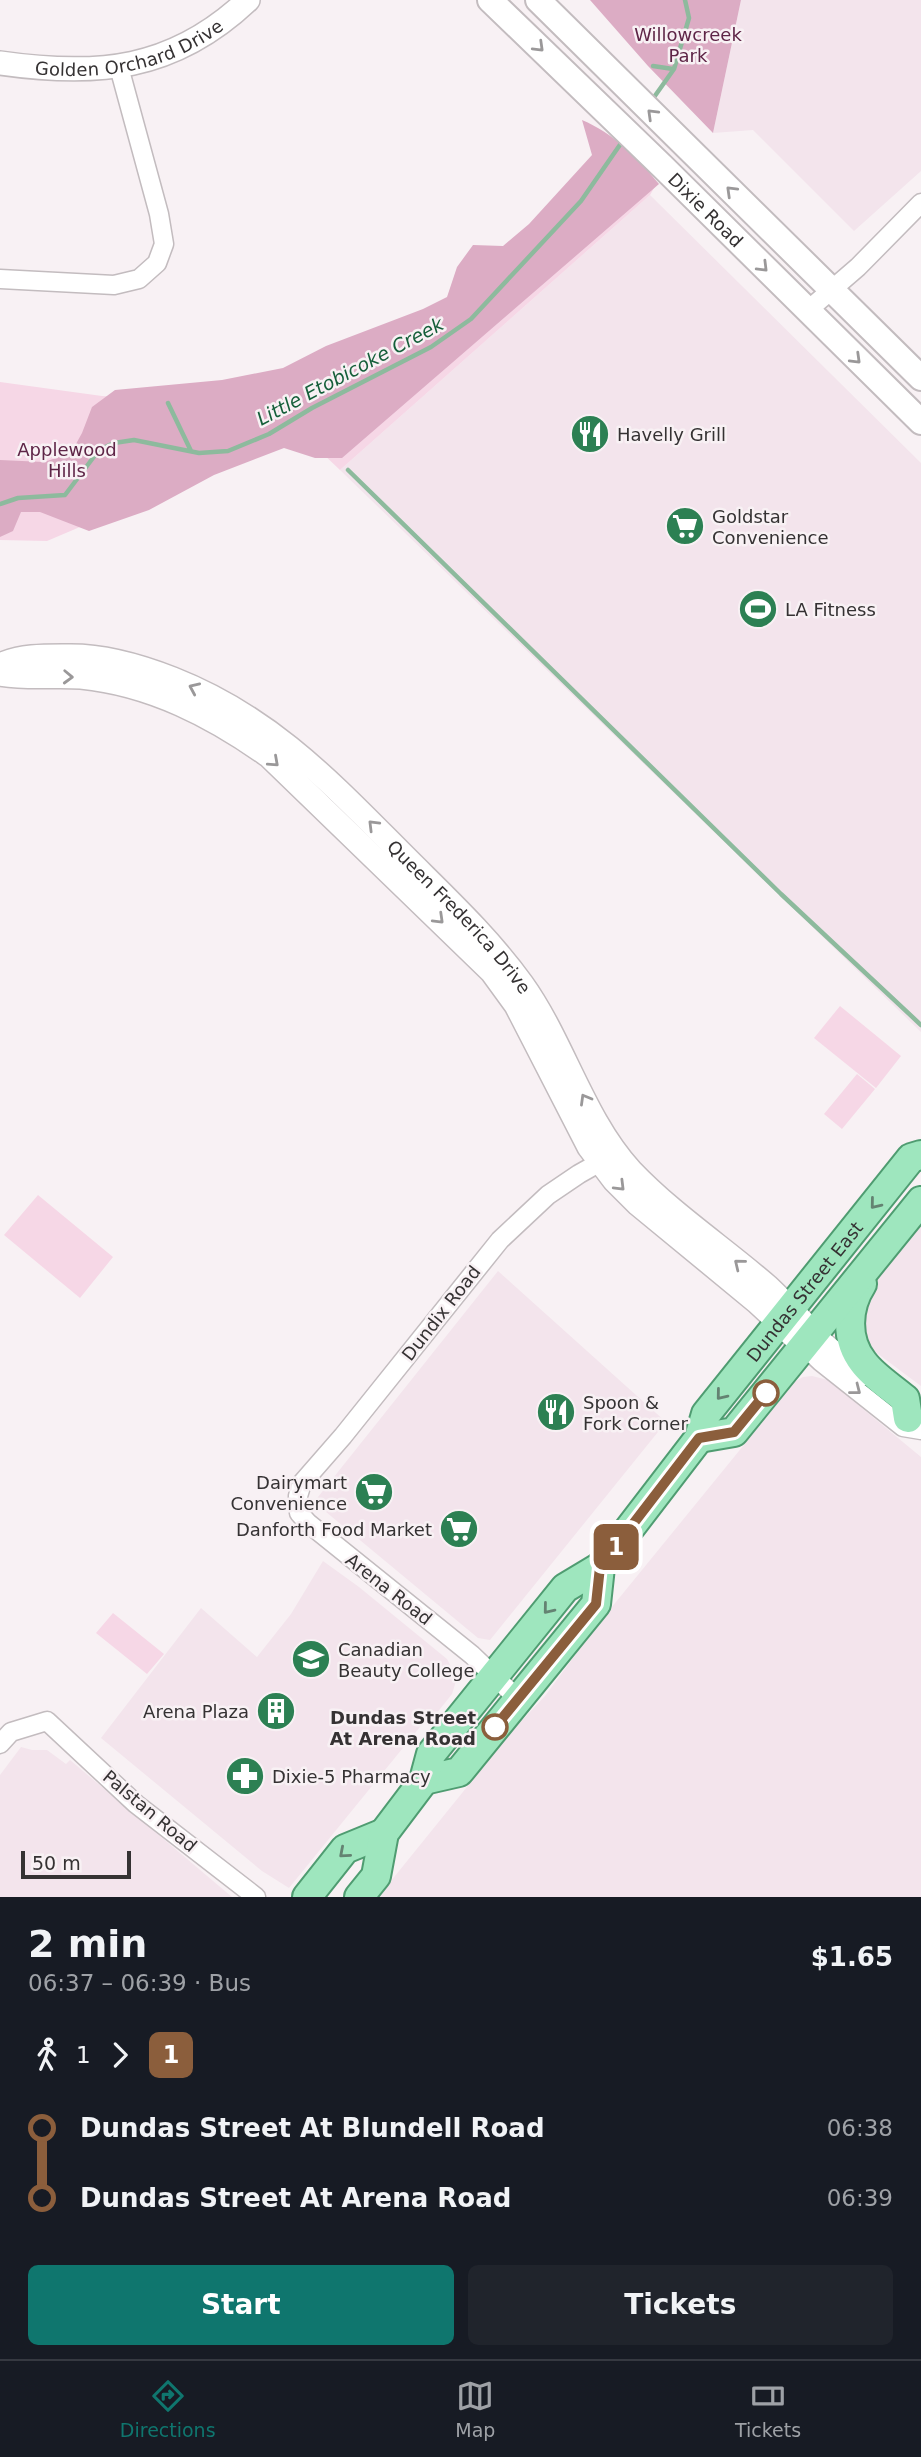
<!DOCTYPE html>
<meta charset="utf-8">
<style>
body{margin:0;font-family:"DejaVu Sans",sans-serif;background:#20242c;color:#f1f3f6;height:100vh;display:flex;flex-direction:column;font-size:26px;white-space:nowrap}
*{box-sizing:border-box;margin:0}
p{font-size:23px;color:#9ea1a6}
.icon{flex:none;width:38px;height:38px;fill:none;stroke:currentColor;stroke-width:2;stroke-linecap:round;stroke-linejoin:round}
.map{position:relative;height:1897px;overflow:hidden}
.details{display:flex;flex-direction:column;background:#171b24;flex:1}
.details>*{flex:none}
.badge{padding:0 14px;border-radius:10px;font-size:24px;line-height:46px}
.scale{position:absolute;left:21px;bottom:18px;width:110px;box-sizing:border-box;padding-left:7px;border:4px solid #353233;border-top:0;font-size:19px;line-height:24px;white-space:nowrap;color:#353233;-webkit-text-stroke:5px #f8f1f4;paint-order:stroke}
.map>.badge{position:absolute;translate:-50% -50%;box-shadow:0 0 0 4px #fff}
.legs{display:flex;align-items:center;gap:10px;height:77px;padding:0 28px;font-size:23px}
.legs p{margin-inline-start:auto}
.headline{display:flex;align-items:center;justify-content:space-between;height:119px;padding:0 28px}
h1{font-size:38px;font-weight:800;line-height:52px}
.button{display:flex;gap:14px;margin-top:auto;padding:14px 28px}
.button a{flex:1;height:80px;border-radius:10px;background:#0f766e;color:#fff;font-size:28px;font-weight:800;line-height:80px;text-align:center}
.button a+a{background:#20242c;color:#f1f3f6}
ul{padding:0 28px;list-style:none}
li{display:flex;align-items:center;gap:24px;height:70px;font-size:26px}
li i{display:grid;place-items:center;width:10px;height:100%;margin:0 9px;background:currentColor}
li i::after{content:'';width:18px;height:18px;margin:-9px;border:5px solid;border-radius:50%;background:#171b24}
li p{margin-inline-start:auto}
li:first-child i{background:linear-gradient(#0000 50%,currentColor 0)}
li:last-child i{background:linear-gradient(currentColor 50%,#0000 0)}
.tab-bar{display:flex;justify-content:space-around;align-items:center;height:98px;border-top:2px solid #363941;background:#171b24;font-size:19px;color:#9ea1a6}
.tab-bar a{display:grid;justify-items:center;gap:4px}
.tab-bar .current{color:#0f766e}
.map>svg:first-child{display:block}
.built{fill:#f3e4ec}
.green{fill:#f6d7e6}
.forest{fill:#dcacc4}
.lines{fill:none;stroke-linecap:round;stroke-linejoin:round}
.stream{stroke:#8dba9d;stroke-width:4.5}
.minor-casing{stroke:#c3bcbf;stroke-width:21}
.tertiary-casing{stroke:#c3bcbf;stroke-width:26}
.secondary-casing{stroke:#c3bcbf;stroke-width:28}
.primary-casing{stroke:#4f9c71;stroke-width:32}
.minor{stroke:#fff;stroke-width:18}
.tertiary{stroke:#fff;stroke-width:23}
.secondary{stroke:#fff;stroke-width:24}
.primary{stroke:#9ee6be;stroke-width:28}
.oneway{stroke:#9a9899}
.oneway2{stroke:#648372}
.line-1-casing{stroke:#fff;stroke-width:16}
.line-1{stroke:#8b5e3c;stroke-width:10}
.stop-1-dot{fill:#fff;stroke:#8b5e3c;stroke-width:3.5}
.labels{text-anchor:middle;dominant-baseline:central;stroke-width:5;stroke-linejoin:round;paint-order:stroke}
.park-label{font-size:18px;fill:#5e2547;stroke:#f8f1f4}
.street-label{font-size:18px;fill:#353233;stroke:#f8f1f4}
.poi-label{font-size:18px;fill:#353233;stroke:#f8f1f4;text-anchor:start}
.stop-label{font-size:18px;font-weight:bold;fill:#353233;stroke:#f8f1f4;text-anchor:end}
.water-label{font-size:19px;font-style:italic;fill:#155f3a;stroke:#f8f1f4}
</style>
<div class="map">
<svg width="921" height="1897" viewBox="0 0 921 1897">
<rect width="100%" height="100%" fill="#f8f1f4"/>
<!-- built -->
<path class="built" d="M741 0H921V171L854 231 753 130 713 133Z
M650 195 921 463V1032L340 470Z
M921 1224V1386L870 1348 866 1341 862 1317 875 1282Z
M498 1271 666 1422 490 1640 478 1638 314 1502Z
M812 1376 828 1380 921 1457V1897H378L513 1730 545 1696 598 1624 796 1381 803 1377Z
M323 1561 359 1587 447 1659 457 1678 452 1694 436 1714 424 1722 289 1888 262 1871 101 1738 201 1608 257 1657 291 1614Z
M21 1747 32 1750H47L66 1764 70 1760 232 1897H0V1775Z"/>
<!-- green -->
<path class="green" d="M657 183 650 195 340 470 301 433 47 541 0 540V382L102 396 255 404 443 317Z
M840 1006 901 1056 876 1088 814 1038Z
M857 1074 875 1089 842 1129 824 1114Z
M38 1195 113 1257 80 1298 4 1235Z
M113 1613 164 1654 147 1674 96 1633Z"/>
<!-- forest -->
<path class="forest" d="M590 0H741L713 133 648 66Z
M582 120C613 133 638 158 659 184L342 458H315L284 448 214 475 149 510 89 531 40 512H21L13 531 0 537V460L44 462 71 453 82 433 92 407 115 390 222 380 283 368 326 346 423 309 447 297 457 267 473 245 503 246 529 224 592 155Z"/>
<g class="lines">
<!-- stream -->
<path class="stream" d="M653 66 673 69
M652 100 674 69 689 18 685 0
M168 403 191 451
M348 470 781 894 921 1025
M0 504 18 498 65 495 99 450 114 443 134 440 199 453 228 451 269 434 312 408 431 347 471 319 581 201 624 139"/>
<!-- minor casing -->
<g class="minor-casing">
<path id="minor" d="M0 279 114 285 139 279 157 263 164 244 159 214 119 67
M807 311 858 267 921 203
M814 1333 865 1376
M804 1346 821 1362 903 1427 921 1430
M518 1699 472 1655 308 1523 299 1513 298 1496 302 1483 343 1436 500 1240 548 1195 579 1174 611 1156
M0 1744 11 1732 47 1721 136 1804 256 1897"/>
</g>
<!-- tertiary casing -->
<g class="tertiary-casing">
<g id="tertiary">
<path id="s1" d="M0 63C97 77 173 71 248 0"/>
<path id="s2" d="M0 665C23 655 46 656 71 656 106 656 140 666 173 679 272 718 332 784 405 857 446 898 488 937 522 984 563 1041 583 1119 631 1171 672 1214 722 1247 767 1286 783 1301 799 1318 814 1333"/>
<path d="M0 674C27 679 54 675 81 677 151 684 213 716 269 756L492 972 516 1005 589 1147 614 1180 638 1204 757 1302 804 1346"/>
</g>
</g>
<!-- secondary casing -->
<g class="secondary-casing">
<g id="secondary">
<path id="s3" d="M490 0 663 167 921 422"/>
<path d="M538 0 921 378"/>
</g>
</g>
<!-- primary casing -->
<g class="primary-casing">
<g id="primary">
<path d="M862 1284C847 1307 845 1339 863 1362 873 1376 891 1387 905 1399L908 1418"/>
<path d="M699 1438 734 1432 921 1201"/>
<path d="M424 1780 459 1772 596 1604 600 1567"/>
<path d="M307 1897 345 1849 384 1833"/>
<path id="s4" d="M359 1897 376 1876 384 1833 424 1780 431 1754 565 1588 600 1567 699 1438 706 1414 911 1158 921 1155"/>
</g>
</g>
<!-- minor -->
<use href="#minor" class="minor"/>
<!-- tertiary -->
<use href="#tertiary" class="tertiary"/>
<!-- secondary -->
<use href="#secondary" class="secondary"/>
<!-- primary -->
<use href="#primary" class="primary"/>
</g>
<!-- one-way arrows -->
<defs><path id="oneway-chevron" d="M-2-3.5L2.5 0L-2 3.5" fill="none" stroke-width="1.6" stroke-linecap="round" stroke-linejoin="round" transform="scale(1.75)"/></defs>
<g class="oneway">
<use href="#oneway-chevron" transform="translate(539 47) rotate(44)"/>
<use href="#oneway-chevron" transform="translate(652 114) rotate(-136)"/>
<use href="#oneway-chevron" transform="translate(731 191) rotate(-136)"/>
<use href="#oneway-chevron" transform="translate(763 267) rotate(45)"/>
<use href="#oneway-chevron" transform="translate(856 359) rotate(44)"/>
<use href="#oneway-chevron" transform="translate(68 677) rotate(2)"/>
<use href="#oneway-chevron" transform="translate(194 688) rotate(-156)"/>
<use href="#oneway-chevron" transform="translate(274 762) rotate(42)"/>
<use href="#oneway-chevron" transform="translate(373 825) rotate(-135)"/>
<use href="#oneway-chevron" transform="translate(439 919) rotate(44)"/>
<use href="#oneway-chevron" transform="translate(585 1099) rotate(-120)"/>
<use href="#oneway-chevron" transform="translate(620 1186) rotate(45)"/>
<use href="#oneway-chevron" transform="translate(739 1264) rotate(-141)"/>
<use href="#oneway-chevron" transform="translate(856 1390) rotate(38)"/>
</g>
<g class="oneway2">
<use href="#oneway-chevron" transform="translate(875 1204) rotate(129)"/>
<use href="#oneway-chevron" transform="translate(721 1395) rotate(129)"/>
<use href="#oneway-chevron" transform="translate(548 1609) rotate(129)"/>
<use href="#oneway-chevron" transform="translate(344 1853) rotate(139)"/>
</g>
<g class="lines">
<!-- line-1 casing -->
<g class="line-1-casing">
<path id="line-1" d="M495 1727 596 1604 600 1567 699 1438 734 1432 766 1393"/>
</g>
<!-- line-1 -->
<use href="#line-1" class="line-1"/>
</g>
<!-- icons -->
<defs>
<g id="restaurant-disc" transform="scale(2.0125)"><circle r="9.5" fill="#2c8053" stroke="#f8f1f4"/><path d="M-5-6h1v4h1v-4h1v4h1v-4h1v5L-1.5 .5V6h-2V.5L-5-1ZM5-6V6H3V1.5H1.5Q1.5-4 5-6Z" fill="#fff"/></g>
<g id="supermarket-disc" transform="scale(2.0125)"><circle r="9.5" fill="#2c8053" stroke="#f8f1f4"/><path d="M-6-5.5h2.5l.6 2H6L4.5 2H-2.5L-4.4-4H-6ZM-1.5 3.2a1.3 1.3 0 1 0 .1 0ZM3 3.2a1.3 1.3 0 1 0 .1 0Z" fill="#fff"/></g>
<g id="stadium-disc" transform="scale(2.0125)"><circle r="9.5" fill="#2c8053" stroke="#f8f1f4"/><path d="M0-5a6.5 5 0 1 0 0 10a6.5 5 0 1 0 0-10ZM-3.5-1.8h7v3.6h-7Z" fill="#fff"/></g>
<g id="university-disc" transform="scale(2.0125)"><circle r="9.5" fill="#2c8053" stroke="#f8f1f4"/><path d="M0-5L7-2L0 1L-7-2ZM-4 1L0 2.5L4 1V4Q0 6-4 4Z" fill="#fff"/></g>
<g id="building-disc" transform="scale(2.0125)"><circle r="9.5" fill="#2c8053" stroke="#f8f1f4"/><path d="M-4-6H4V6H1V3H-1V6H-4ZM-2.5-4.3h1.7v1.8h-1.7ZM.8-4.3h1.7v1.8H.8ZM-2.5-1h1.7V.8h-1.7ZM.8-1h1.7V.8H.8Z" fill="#fff"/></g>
<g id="pharmacy-disc" transform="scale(2.0125)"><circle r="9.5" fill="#2c8053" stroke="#f8f1f4"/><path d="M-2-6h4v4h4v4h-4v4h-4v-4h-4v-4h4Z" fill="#fff"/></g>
</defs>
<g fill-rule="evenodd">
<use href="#restaurant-disc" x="590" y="434"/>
<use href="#supermarket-disc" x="685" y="526"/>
<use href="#stadium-disc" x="758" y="609"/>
<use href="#restaurant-disc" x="556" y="1412"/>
<use href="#supermarket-disc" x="374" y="1492"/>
<use href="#supermarket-disc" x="459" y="1529"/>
<use href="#university-disc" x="311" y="1659"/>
<use href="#building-disc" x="276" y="1711"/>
<use href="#pharmacy-disc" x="245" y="1776"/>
</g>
<!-- markers -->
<g class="stop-1-dot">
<circle cx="766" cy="1393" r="12"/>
<circle cx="495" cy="1727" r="12"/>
</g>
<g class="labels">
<!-- park labels -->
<g class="park-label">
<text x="688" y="34">Willowcreek<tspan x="688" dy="21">Park</tspan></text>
<text x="67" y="449">Applewood<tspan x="67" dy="21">Hills</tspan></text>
</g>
<!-- street labels -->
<g class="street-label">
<text stroke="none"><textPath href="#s1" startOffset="133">Golden Orchard Drive</textPath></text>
<text stroke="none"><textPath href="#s3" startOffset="301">Dixie Road</textPath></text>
<text stroke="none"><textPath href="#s2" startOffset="553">Queen Frederica Drive</textPath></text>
<text stroke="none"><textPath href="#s4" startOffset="763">Dundas Street East</textPath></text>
<text transform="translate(441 1313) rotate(-52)">Dundix Road</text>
<text transform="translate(389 1589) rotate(38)">Arena Road</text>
<text transform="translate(150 1811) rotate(40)">Palstan Road</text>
</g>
<!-- poi labels -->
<g class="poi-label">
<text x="617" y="434">Havelly Grill</text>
<text x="712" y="516">Goldstar<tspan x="712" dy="21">Convenience</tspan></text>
<text x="785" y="609">LA Fitness</text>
<text x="583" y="1402">Spoon &amp;<tspan x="583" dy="21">Fork Corner</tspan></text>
<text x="347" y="1482" text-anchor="end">Dairymart<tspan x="347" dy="21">Convenience</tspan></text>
<text x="432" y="1529" text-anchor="end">Danforth Food Market</text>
<text x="338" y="1649">Canadian<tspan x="338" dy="21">Beauty College</tspan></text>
<text x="249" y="1711" text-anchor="end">Arena Plaza</text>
<text x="272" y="1776">Dixie-5 Pharmacy</text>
</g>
<!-- stop labels -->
<g class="stop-label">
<text x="476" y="1717">Dundas Street<tspan x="476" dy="21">At Arena Road</tspan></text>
</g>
<!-- water labels -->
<g class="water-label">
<text transform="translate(350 371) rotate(-28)">Little Etobicoke Creek</text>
</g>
</g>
</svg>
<div class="scale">50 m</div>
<b class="badge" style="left:616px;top:1547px;background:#8b5e3c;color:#fff">1</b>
</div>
<section class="details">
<div class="headline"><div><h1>2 min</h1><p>06:37 – 06:39 · Bus</p></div><b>$1.65</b></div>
<div class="legs"><svg class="icon" aria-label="walk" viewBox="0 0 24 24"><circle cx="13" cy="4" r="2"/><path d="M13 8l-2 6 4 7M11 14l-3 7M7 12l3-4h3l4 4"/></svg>1<svg class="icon" aria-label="forward" viewBox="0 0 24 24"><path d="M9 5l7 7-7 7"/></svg><b class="badge" style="background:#8b5e3c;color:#fff">1</b></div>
<ul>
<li><i style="color:#8b5e3c"></i><b>Dundas Street At Blundell Road</b><p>06:38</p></li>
<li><i style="color:#8b5e3c"></i><b>Dundas Street At Arena Road</b><p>06:39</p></li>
</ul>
<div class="button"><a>Start</a><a>Tickets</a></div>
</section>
<nav class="tab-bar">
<a class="current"><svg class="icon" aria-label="directions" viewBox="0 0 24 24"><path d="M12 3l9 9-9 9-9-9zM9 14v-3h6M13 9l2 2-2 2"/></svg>Directions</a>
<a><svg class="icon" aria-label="map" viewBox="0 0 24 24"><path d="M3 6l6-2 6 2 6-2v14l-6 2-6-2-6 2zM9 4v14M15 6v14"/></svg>Map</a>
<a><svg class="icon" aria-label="tickets" viewBox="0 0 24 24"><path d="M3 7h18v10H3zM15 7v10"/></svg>Tickets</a>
</nav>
